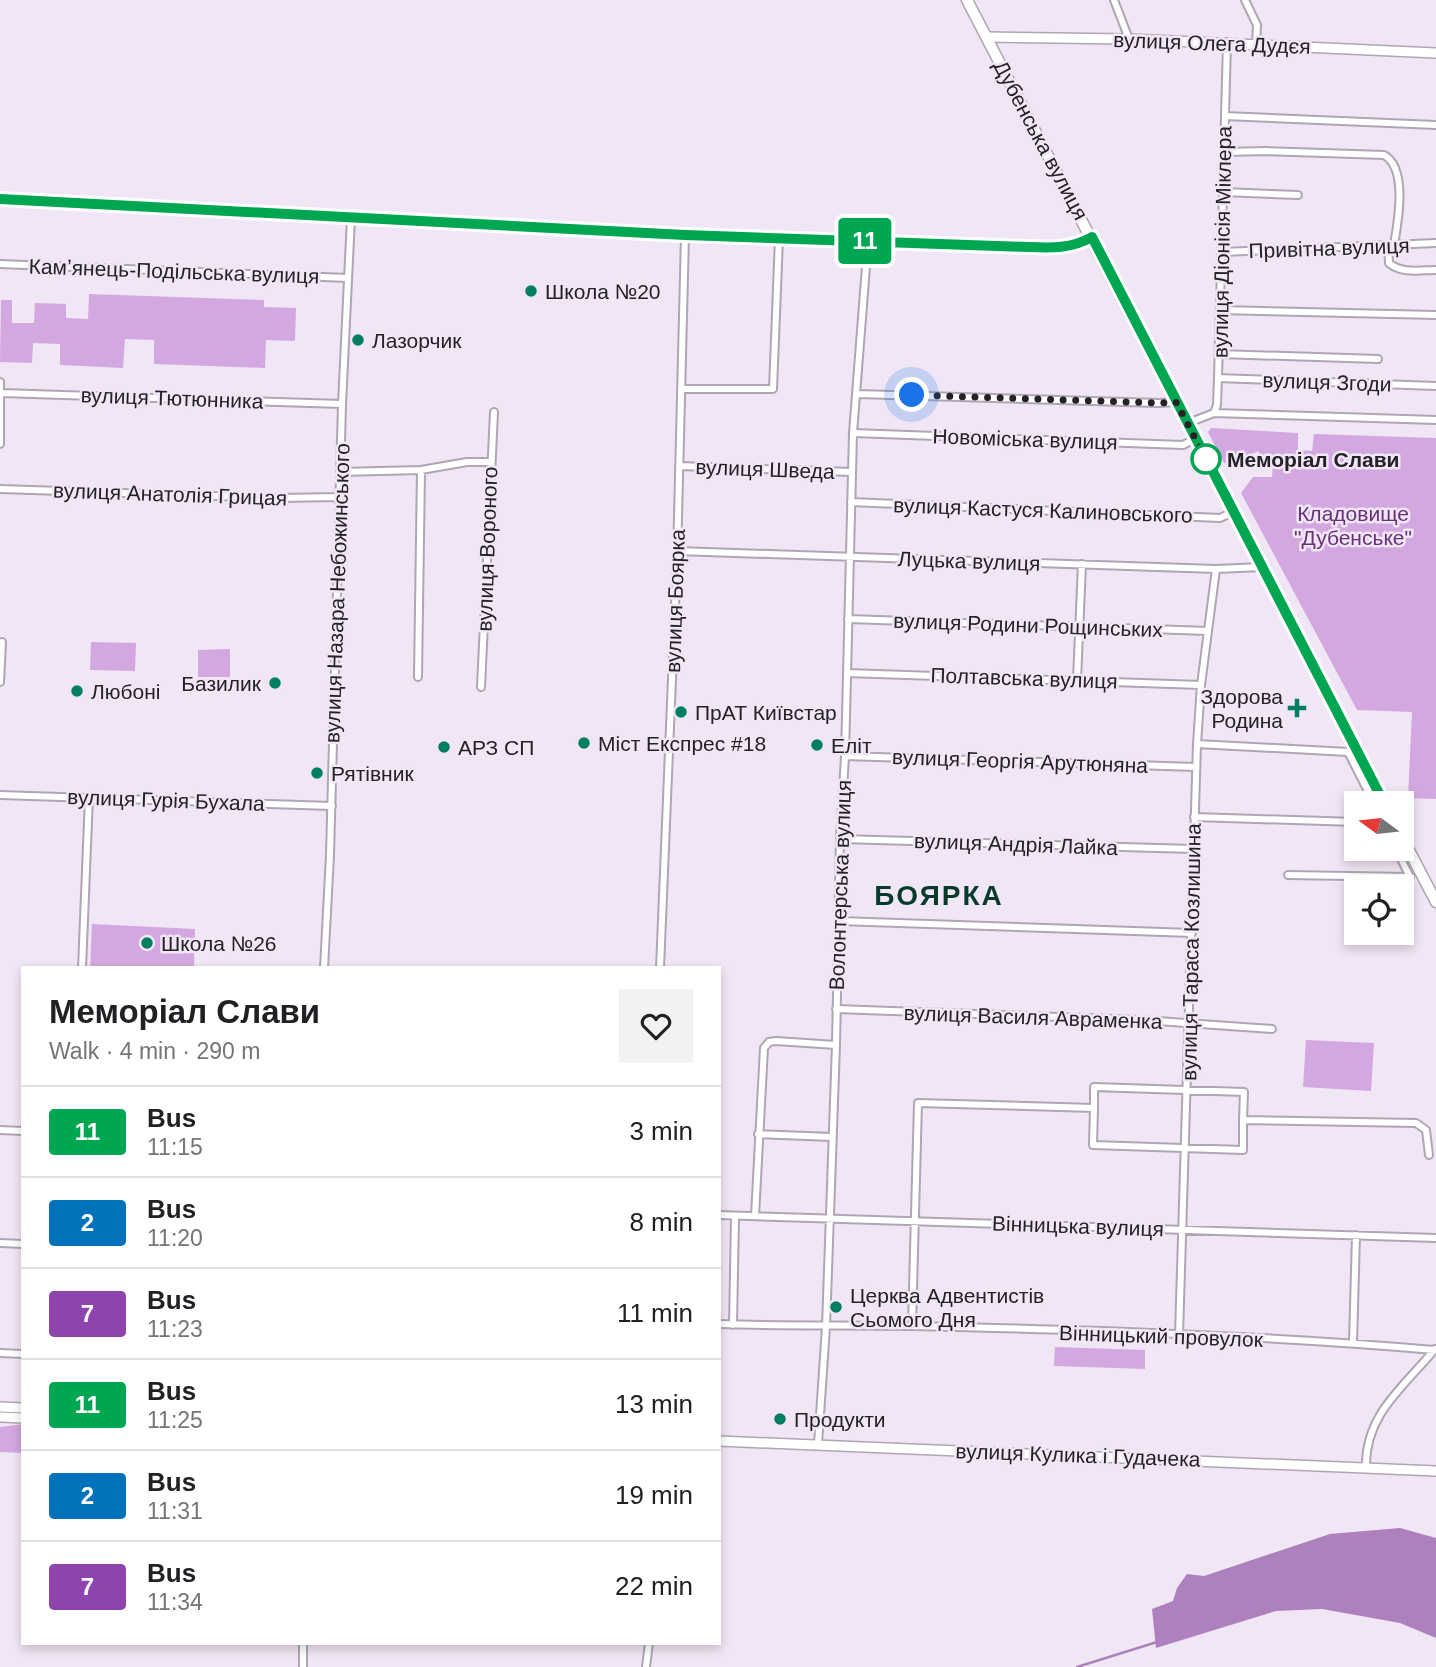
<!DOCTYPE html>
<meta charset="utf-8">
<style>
body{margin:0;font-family:Arial,sans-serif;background:#f2f2f2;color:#202124;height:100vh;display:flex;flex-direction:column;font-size:26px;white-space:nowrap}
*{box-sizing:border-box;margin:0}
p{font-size:23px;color:#757577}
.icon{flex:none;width:38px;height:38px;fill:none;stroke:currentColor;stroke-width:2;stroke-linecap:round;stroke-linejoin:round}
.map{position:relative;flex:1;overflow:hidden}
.details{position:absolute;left:21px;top:966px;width:700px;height:679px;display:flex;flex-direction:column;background:#fff;border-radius:0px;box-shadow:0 4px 10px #0003}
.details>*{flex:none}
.badge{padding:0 14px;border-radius:5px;font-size:24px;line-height:46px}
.needle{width:46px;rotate:285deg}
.controls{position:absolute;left:1344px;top:791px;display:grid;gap:14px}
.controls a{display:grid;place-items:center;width:70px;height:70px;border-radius:0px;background:#fff;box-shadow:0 4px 10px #0003;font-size:35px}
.you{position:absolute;width:35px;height:35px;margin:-18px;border:5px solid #fff;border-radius:50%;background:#1a73e8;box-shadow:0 0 0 10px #1a73e833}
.map>.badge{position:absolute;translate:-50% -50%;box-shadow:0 0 0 4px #fff}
.round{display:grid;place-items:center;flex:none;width:74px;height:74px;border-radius:0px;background:#f2f2f2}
.head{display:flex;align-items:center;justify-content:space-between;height:119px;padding:0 28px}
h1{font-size:33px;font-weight:600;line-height:52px}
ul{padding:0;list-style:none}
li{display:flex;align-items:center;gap:21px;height:91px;padding:0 28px;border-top:2px solid #e0e0e0}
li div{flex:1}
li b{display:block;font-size:26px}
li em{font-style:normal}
li .badge{min-width:77px;font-weight:700;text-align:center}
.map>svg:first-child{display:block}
.green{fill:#d3a8e0}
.water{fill:#ae80bd}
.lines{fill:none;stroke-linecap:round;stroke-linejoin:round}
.stream{stroke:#ae80bd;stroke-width:2.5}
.minor-casing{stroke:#b0a5b3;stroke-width:10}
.secondary-casing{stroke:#b0a5b3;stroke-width:12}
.primary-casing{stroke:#b0a5b3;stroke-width:13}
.minor{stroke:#fff;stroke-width:6}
.secondary{stroke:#fff;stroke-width:9}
.primary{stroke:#fff;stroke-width:10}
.line-casing{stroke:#fff;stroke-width:16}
.line{stroke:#00a651;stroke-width:10}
.walk{stroke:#252126;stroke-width:7;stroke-dasharray:0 12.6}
.poi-dot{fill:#007f60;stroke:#f1e6f5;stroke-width:2.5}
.stop-dot{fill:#fff;stroke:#00a651;stroke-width:3.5}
.labels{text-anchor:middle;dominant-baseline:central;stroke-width:5;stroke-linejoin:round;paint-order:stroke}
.street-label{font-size:21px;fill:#252126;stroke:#f1e6f5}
.poi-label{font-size:21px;fill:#252126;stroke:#f1e6f5;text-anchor:start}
.stop-label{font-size:21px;font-weight:bold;fill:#252126;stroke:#f1e6f5;text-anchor:start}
.park-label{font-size:21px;fill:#69307a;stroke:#f1e6f5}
.district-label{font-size:28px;font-weight:bold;letter-spacing:2px;fill:#063b2c;stroke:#f1e6f5}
</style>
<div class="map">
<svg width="1436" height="1667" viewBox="0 0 1436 1667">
<rect width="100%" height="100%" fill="#f1e6f5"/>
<!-- green -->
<path class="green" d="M89 294 264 300V307L296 308 295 341 266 340 265 368 154 364V340L125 339 123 368 60 365V344L33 343 32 363 0 362 1 300H12V323H34L35 303 66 304V318L88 319Z
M1211 428 1298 433V450L1312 451 1314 434 1436 438V799L1408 798 1412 712 1357 710 1241 493 1253 477H1272L1273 465 1259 464V451L1228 464 1224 463 1208 432Z
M91 642 136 643 135 671 90 670Z
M230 649V677H198V650Z
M92 924 195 929 194 968H90Z
M1306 1040 1374 1043 1371 1091 1303 1087Z
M1055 1347 1145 1350V1369L1054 1366Z
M23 1424V1453L0 1452V1427Z"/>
<!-- water -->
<path class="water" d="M1400 1528 1436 1538V1638L1400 1623 1322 1609 1276 1611 1156 1648 1152 1609 1173 1601 1177 1588 1187 1574 1204 1576 1330 1534Z"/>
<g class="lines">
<!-- stream -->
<path class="stream" d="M1077 1667 1157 1642"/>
<!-- minor casing -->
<g class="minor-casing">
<path id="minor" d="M1114 0 1129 39
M1245 0 1257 25 1256 44
M1225 116 1436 125
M1224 152 1266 151 1384 155C1408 168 1398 222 1394 245
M1223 192 1298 195
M0 199 685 235 1028 247C1051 248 1071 249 1092 237
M1388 246 1389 263C1401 274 1421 270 1436 270
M1222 252 1436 243
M0 264 348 278
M1220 310 1436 315
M1219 354 1378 359
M1218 378 1436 386
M0 382V444
M681 389H773L779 238
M1 393 342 404
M857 394 1159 403 1176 402
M1214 413 1217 405 1218 378 1227 42
M1188 423 1214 413 1436 420
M853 433 1183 445 1195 439
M679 466 852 472
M340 472 421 470 467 462H490
M0 489 278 498 340 497
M851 502 1220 518 1233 512
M677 551 1216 569 1262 567
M848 619 1208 631
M847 673 1201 685
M418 677 421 470
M1077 680 1082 564
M0 682 2 642
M481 687 494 412
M1197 744 1348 752 1374 803
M845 756 1196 767
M0 795 332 806
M1194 817 1356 822
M840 839 1193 849
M1288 875 1410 877 1396 849
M839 921 1192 933
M82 968 89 797
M324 968 330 855 342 404 351 218
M660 968 677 558 685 235
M836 1009 1143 1020 1272 1029
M1094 1108 1093 1145 1243 1150V1120
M0 1130 23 1131
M758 1134 832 1137
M719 1215 1436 1238
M755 1216 764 1048 769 1042 776 1041 836 1045
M0 1243 23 1244
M719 1324C785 1326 850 1325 915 1326 1088 1330 1262 1335 1434 1350
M733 1325 735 1216
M912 1326 918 1103 1094 1108V1087L1244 1092 1243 1120 1416 1123 1426 1130 1429 1155
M1179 1335 1197 744 1201 685 1216 569
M1353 1343 1356 1235
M0 1353 23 1354
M818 1444 826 1327 836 1045 840 839 845 756 853 433 868 241
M1366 1467C1365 1414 1404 1387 1435 1349
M303 1667V1643
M646 1667 649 1643"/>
</g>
<!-- secondary casing -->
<g class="secondary-casing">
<path id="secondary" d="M987 37 1129 39 1436 53
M0 1407 23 1408
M0 1417 23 1418
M719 1441 1436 1471"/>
</g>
<!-- primary casing -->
<g class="primary-casing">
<path id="primary" d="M967 0 1384 803
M1402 837 1436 902"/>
</g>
<!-- minor -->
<use href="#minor" class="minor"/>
<!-- secondary -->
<use href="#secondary" class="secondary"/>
<!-- primary -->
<use href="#primary" class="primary"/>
</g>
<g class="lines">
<!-- line casing -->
<g class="line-casing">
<path id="line" d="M0 199 685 235 1028 247C1051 248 1071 249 1092 237L1384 803"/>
</g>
<!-- line -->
<use href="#line" class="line"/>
<!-- walk -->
<path class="walk" d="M912 395 1159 403 1176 402 1206 459"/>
</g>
<!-- markers -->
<g class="poi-dot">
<circle cx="531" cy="291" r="7"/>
<circle cx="358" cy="340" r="7"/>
<circle cx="275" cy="683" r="7"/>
<circle cx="77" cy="691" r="7"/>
<path d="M1293.5 697.5h7v7h7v7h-7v7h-7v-7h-7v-7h7z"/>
<circle cx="681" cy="712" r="7"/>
<circle cx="584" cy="743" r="7"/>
<circle cx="817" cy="745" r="7"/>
<circle cx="444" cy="747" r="7"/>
<circle cx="317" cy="773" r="7"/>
<circle cx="147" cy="943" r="7"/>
<circle cx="836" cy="1307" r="7"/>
<circle cx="780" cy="1419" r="7"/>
</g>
<circle class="stop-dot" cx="1206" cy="459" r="14"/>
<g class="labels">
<!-- street labels -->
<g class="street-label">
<text transform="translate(1212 43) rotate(2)">вулиця Олега Дудєя</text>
<text transform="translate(1041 140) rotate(62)">Дубенська вулиця</text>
<text transform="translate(1222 242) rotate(-89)">вулиця Діонісія Міклера</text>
<text transform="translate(1329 248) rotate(-2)">Привітна вулиця</text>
<text transform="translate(174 271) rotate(2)">Камʼянець-Подільська вулиця</text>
<text transform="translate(1327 382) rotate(2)">вулиця Згоди</text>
<text transform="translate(172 398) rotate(2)">вулиця Тютюнника</text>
<text transform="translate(1025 439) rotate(2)">Новоміська вулиця</text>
<text transform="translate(765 469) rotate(2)">вулиця Шведа</text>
<text transform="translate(170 494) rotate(2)">вулиця Анатолія Грицая</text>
<text transform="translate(1043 510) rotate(2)">вулиця Кастуся Калиновського</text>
<text transform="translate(487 549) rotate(-88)">вулиця Вороного</text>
<text transform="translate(969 561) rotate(2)">Луцька вулиця</text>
<text transform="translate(337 593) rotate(-88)">вулиця Назара Небожинського</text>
<text transform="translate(675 601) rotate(-88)">вулиця Боярка</text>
<text transform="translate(1028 625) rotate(2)">вулиця Родини Рощинських</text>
<text transform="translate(1024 678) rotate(2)">Полтавська вулиця</text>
<text transform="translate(1020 761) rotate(2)">вулиця Георгія Арутюняна</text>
<text transform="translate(166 800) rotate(2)">вулиця Гурія Бухала</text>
<text transform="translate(1016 844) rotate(2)">вулиця Андрія Лайка</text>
<text transform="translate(840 885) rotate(-88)">Волонтерська вулиця</text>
<text transform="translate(1191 952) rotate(-89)">вулиця Тараса Козлишина</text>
<text transform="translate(1033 1017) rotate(2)">вулиця Василя Авраменка</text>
<text transform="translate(1078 1226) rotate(2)">Вінницька вулиця</text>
<text transform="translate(1161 1336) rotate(2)">Вінницький провулок</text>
<text transform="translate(1078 1455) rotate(2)">вулиця Кулика і Гудачека</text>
</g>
<!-- poi labels -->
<g class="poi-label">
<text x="545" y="291">Школа №20</text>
<text x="372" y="340">Лазорчик</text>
<text x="261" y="683" text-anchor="end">Базилик</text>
<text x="91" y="691">Любоні</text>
<text x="1283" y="696" text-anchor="end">Здорова<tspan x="1283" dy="24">Родина</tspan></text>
<text x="695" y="712">ПрАТ Київстар</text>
<text x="598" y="743">Міст Експрес #18</text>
<text x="831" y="745">Еліт</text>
<text x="458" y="747">АРЗ СП</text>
<text x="331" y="773">Рятівник</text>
<text x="161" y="943">Школа №26</text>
<text x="850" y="1295">Церква Адвентистів<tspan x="850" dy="24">Сьомого Дня</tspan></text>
<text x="794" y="1419">Продукти</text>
</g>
<!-- stop labels -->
<g class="stop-label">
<text x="1227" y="459">Меморіал Слави</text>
</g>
<!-- park labels -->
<g class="park-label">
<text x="1353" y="513">Кладовище<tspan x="1353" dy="24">"Дубенське"</tspan></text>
</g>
<!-- district labels -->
<g class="district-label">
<text x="939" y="895">БОЯРКА</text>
</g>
</g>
</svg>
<div class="controls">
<a><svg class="needle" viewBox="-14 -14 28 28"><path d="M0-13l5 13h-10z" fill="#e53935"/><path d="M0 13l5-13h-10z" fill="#757577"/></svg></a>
<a><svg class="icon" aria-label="locate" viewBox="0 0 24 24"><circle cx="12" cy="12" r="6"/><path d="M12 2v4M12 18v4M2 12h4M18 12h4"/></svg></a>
</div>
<div class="you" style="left:912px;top:395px"></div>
<b class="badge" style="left:865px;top:241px;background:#00a651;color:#fff">11</b>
<section class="details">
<div class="head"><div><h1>Меморіал Слави</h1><p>Walk · 4 min · 290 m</p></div><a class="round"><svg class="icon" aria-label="heart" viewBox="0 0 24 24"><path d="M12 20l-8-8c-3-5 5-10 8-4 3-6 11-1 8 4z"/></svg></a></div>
<ul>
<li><span class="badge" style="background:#00a651;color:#fff">11</span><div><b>Bus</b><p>11:15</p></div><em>3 min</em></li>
<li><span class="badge" style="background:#0072bc;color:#fff">2</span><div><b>Bus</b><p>11:20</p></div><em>8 min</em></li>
<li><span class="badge" style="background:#8e44ad;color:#fff">7</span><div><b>Bus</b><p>11:23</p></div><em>11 min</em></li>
<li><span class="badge" style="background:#00a651;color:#fff">11</span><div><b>Bus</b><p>11:25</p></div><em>13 min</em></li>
<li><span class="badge" style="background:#0072bc;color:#fff">2</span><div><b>Bus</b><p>11:31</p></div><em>19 min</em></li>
<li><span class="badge" style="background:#8e44ad;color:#fff">7</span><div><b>Bus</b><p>11:34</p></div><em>22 min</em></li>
</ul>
</section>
</div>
